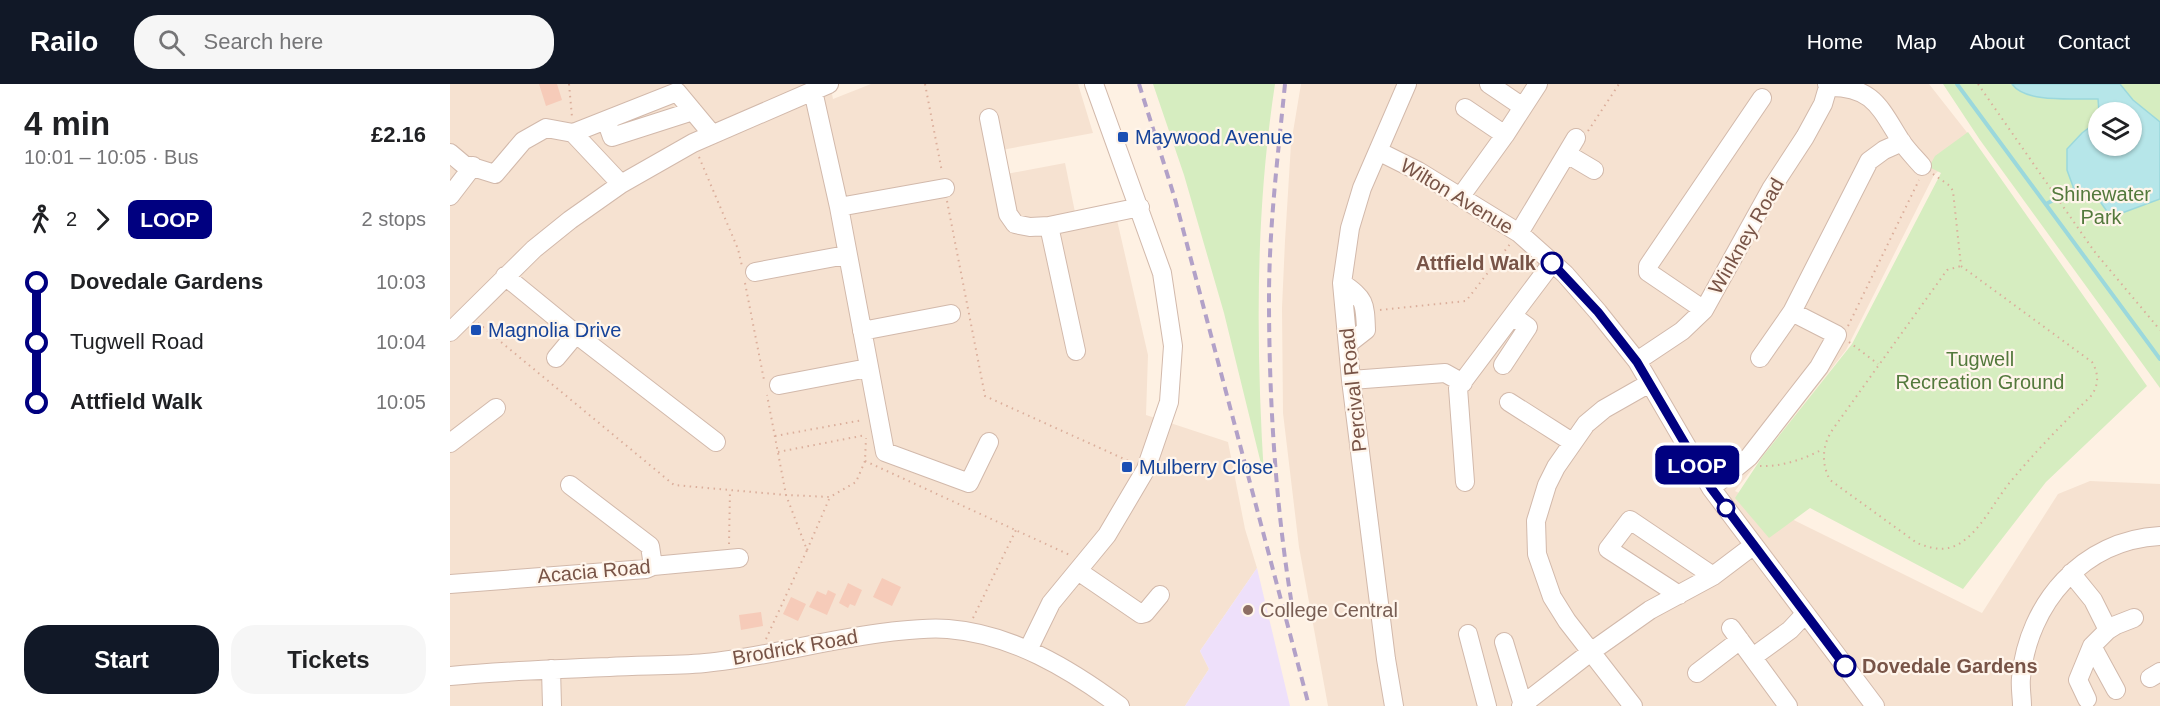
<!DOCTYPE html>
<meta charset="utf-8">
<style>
body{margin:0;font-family:Helvetica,sans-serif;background:#f6f6f6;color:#202124;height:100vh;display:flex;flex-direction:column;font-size:22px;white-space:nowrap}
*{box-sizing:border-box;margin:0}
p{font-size:20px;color:#757577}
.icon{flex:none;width:33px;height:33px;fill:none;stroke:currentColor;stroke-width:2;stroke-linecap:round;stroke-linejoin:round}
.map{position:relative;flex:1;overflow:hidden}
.drawer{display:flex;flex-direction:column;background:#fff;width:450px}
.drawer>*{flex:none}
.badge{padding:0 12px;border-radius:9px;font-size:21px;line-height:39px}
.fabs{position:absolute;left:1638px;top:18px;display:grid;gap:12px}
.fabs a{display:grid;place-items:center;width:54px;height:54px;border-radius:50%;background:#fff;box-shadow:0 2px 4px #0004;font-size:30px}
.map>.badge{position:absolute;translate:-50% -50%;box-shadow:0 0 0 3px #fff}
.legs{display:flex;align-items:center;gap:9px;height:66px;padding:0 24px;font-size:20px}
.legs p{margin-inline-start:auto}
.headline{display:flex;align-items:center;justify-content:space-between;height:102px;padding:0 24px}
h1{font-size:33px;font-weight:800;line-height:45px}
.primary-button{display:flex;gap:12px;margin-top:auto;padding:12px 24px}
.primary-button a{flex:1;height:69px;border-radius:24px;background:#111827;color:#fff;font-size:24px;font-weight:800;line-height:69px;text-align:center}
.primary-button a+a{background:#f6f6f6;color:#202124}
ul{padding:0 24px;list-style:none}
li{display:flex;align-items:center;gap:21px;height:60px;font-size:22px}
li i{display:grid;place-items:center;width:9px;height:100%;margin:0 8px;background:currentColor}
li i::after{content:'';width:15px;height:15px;margin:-8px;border:4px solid;border-radius:50%;background:#fff}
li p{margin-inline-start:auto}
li:first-child i{background:linear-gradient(#0000 50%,currentColor 0)}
li:last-child i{background:linear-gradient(currentColor 50%,#0000 0)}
header{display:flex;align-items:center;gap:36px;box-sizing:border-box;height:84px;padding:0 30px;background:#111827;color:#fff}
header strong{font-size:28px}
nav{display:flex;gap:33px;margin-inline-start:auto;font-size:21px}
.search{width:420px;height:54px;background:#f6f6f6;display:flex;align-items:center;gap:15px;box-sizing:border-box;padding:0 21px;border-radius:24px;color:#757577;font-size:22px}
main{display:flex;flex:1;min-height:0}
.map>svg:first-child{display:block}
.residential{fill:#f6e2d1}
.education{fill:#eee0fa}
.green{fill:#d6edc0;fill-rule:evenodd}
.water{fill:#b6e6e9;stroke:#9bd8dc;stroke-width:1.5}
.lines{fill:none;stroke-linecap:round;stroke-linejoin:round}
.stream{stroke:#9bd8dc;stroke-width:4}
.building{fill:#f6cbb9}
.minor-casing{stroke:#d2b9ab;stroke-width:20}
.path{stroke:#dbae9b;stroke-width:2;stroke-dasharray:1.5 4.5;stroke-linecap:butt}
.minor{stroke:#fff;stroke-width:18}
.rail{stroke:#b2a1c8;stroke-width:4;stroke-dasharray:9 6;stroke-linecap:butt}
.line-1-casing{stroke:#fff;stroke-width:14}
.line-1{stroke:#000080;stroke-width:9}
.transit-dot{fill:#1a4fb4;stroke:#fff5eb;stroke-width:2}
.stop-1-dot{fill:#fff;stroke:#000080;stroke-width:3}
.education-dot{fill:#8d6e63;stroke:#fff5eb;stroke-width:2}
.labels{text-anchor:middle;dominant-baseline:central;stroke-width:4.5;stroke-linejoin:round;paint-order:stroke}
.transit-label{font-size:20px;fill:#164399;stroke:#fff5eb;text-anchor:start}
.park-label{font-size:20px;fill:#53793c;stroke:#fff5eb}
.street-label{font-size:20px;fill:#785447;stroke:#fff5eb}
.stop-label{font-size:20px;font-weight:bold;fill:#785447;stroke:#fff5eb;text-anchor:end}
.education-label{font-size:20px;fill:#785e54;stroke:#fff5eb;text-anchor:start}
</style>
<header>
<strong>Railo</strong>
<div class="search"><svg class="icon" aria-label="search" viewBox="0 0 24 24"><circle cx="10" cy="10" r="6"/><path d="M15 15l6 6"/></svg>Search here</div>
<nav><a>Home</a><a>Map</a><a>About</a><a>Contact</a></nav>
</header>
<main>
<section class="drawer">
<div class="headline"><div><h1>4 min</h1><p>10:01 – 10:05 · Bus</p></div><b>£2.16</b></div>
<div class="legs"><svg class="icon" aria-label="walk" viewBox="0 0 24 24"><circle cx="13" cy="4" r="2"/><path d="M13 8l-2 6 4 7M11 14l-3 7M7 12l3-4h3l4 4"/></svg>2<svg class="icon" aria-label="forward" viewBox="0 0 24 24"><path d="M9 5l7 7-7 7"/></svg><b class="badge" style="background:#000080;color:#fff">LOOP</b><p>2 stops</p></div>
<ul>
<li><i style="color:#000080"></i><b>Dovedale Gardens</b><p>10:03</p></li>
<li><i style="color:#000080"></i><span>Tugwell Road</span><p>10:04</p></li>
<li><i style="color:#000080"></i><b>Attfield Walk</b><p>10:05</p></li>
</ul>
<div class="primary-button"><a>Start</a><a>Tickets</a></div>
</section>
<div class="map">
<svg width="1710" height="622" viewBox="0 0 1710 622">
<rect width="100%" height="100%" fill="#fef1e3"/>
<!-- residential -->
<path class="residential" d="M0 0H380L383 15 421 0H628L643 49 541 68 546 92 615 79 628 143 667 136 698 271 696 331 778 358 795 445 807 484 750 567 759 585 735 622H0Z
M851 0H1479L1523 56 1484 91 1396 266 1285 407 1532 529 1608 410 1640 397 1710 400V622H878L849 463 833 329 832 224 835 157 841 60Z"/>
<!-- education -->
<path class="education" d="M807 484 840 622H735L759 585 750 567Z"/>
<!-- green -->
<path class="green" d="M703 0H825C805 130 806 261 814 392L774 229 734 91Z
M1493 0H1710V304L1530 56ZM1648 28H1682V62H1648Z
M1518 48 1697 302 1596 398 1513 505 1360 424 1319 454 1285 414 1312 373 1402 260 1491 89 1479 83 1485 72Z"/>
<!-- water -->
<path class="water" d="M1562 0H1670L1683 16 1710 38V115L1661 133 1644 109 1624 105 1617 86V65L1632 49 1648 37V62H1682V28H1649L1648 15C1626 14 1576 20 1562 0Z"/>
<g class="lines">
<!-- stream -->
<path class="stream" d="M1507 0 1710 275
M1596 120 1624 105"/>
</g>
<!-- building -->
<path class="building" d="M89 0H107L112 16 96 22Z
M432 494 451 503 442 522 423 513Z
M398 499 412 506 405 522 400 520 398 524 389 519Z
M378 506 386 510 377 531 359 523 367 507 376 511Z
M341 513 356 520 348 537 333 530Z
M311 528 313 542 291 546 289 531Z"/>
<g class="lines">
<!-- minor casing -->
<g class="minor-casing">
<path id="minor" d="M1039 0 1073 23
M1377 0 1378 3C1423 2 1430 24 1451 57 1457 66 1465 74 1472 82
M363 7 389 123 435 368 519 399 539 358
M1015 24 1055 51
M539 34 558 130 565 140 580 143 599 142 626 267
M156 36 162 53 243 27
M123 49 227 8 262 50
M928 67 968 87 1069 149 1115 190 1148 228 1187 277 1261 404 1425 622
M0 69 13 80 45 90 73 57 96 44 123 49 171 100
M1117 70 1144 86
M0 112 23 82
M1011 112 1055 51 1088 0
M389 123 495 104
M599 142 690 123
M1069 149 1126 54
M305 188 396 171
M55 192 126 250 266 358
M892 199C915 215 915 218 916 246L898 260
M1254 226 1198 188V182L1312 14
M412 247 501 230
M0 248 84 165 120 136 171 100 243 59 379 0
M106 274 126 250
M1310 274 1342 228
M1187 277 1232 247 1254 226 1321 105 1355 53 1373 20 1378 3
M1053 281 1078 243 1063 232
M901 296 995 289 1013 299
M329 301 418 284
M1059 318 1122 358
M0 359 46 324
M1015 398 1008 304 1102 179
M120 401 200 462 203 482
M1261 404 1299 373 1369 283 1387 251 1342 228 1419 77 1434 66 1452 58
M628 487 691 530 695 529 710 511
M1621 489 1643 516 1658 546 1642 562 1628 596 1637 615
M0 500 196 485 203 482 289 474
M1229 511 1158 465 1180 436 1263 492
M1281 544 1338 622
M1658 546 1666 541 1684 534
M1018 550 1037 622
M1054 558 1073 621
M1642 562 1666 606
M578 566 601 519 657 451 696 385 719 318 723 262 712 189 644 0
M1303 573 1340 546 1355 530
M101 585 102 622
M1247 589 1290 556
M0 592C53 587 106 585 159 583 191 581 223 582 255 579 317 573 377 555 439 548 458 546 478 543 498 545 562 550 620 585 670 622
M1700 594 1710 588
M944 622 936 575 901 296 892 199 900 144 912 104 957 0
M1071 622 1142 567 1200 526 1263 492 1304 461
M1183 622 1117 537 1102 513 1087 470 1086 437 1097 401 1106 383 1136 340 1154 325 1198 300
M1572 622C1572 613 1570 603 1571 594 1578 519 1633 456 1710 452"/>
</g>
<!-- path -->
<path class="path" d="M119 0 122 33
M475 0 492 88
M1528 0 1644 167 1710 246
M1138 47 1169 0
M249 73 288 165 292 182
M1483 90 1500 102 1503 107 1511 182
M497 117 535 312 683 379
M1511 182 1642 278C1649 290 1649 301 1641 312 1613 339 1586 367 1561 397 1544 417 1531 448 1507 461 1493 468 1480 464 1467 459L1380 396C1371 379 1372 361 1383 345L1497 186Z
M295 199 314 296
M930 226 1016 217 1060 160
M28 239 224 401 336 411 380 413 406 398 415 377 416 354
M1398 242 1469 96
M1399 258 1428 280
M325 352 413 336
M328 368 416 351
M415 377 622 472
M1310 382C1331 383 1355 375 1373 365
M279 460 280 406
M357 466 380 413
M523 534 566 446
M316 555 357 466 336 411 317 311"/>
<!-- minor -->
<use href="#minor" class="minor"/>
<!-- rail -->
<path class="rail" d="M689 0 725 115 859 622
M835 0C828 71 819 143 819 214 819 319 826 430 844 533"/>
</g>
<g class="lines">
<!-- line-1 casing -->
<g class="line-1-casing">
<path id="line-1" d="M1102 179 1148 228 1187 278 1261 404 1395 582"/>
</g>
<!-- line-1 -->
<use href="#line-1" class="line-1"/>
</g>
<!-- markers -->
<g class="transit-dot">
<rect x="667" y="47" width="12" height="12" rx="3"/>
<rect x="20" y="240" width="12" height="12" rx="3"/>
<rect x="671" y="377" width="12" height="12" rx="3"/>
</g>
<g class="stop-1-dot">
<circle cx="1102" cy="179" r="10"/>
<circle cx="1276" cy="424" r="8"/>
<circle cx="1395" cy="582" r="10"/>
</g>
<circle class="education-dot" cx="798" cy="526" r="6"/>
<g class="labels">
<!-- transit labels -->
<g class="transit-label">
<text x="685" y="53">Maywood Avenue</text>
<text x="38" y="246">Magnolia Drive</text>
<text x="689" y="383">Mulberry Close</text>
</g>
<!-- park labels -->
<g class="park-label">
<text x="1651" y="110">Shinewater<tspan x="1651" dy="23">Park</tspan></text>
<text x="1530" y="275">Tugwell<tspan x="1530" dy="23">Recreation Ground</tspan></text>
</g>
<!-- street labels -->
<g class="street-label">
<text transform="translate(1007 112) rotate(31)">Wilton Avenue</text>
<text transform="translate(1296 152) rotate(-60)">Winkney Road</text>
<text transform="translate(903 306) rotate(-96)">Percival Road</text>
<text transform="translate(144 487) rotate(-5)">Acacia Road</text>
<text transform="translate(345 563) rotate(-10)">Brodrick Road</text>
</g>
<!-- stop labels -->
<g class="stop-label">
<text x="1086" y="179">Attfield Walk</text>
<text x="1412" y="582" text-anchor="start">Dovedale Gardens</text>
</g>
<!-- education labels -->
<g class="education-label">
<text x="810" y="526">College Central</text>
</g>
</g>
</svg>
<div class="fabs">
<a><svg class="icon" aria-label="layers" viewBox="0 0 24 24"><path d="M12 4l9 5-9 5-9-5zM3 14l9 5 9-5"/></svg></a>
</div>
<b class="badge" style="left:1247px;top:381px;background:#000080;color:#fff">LOOP</b>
</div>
</main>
